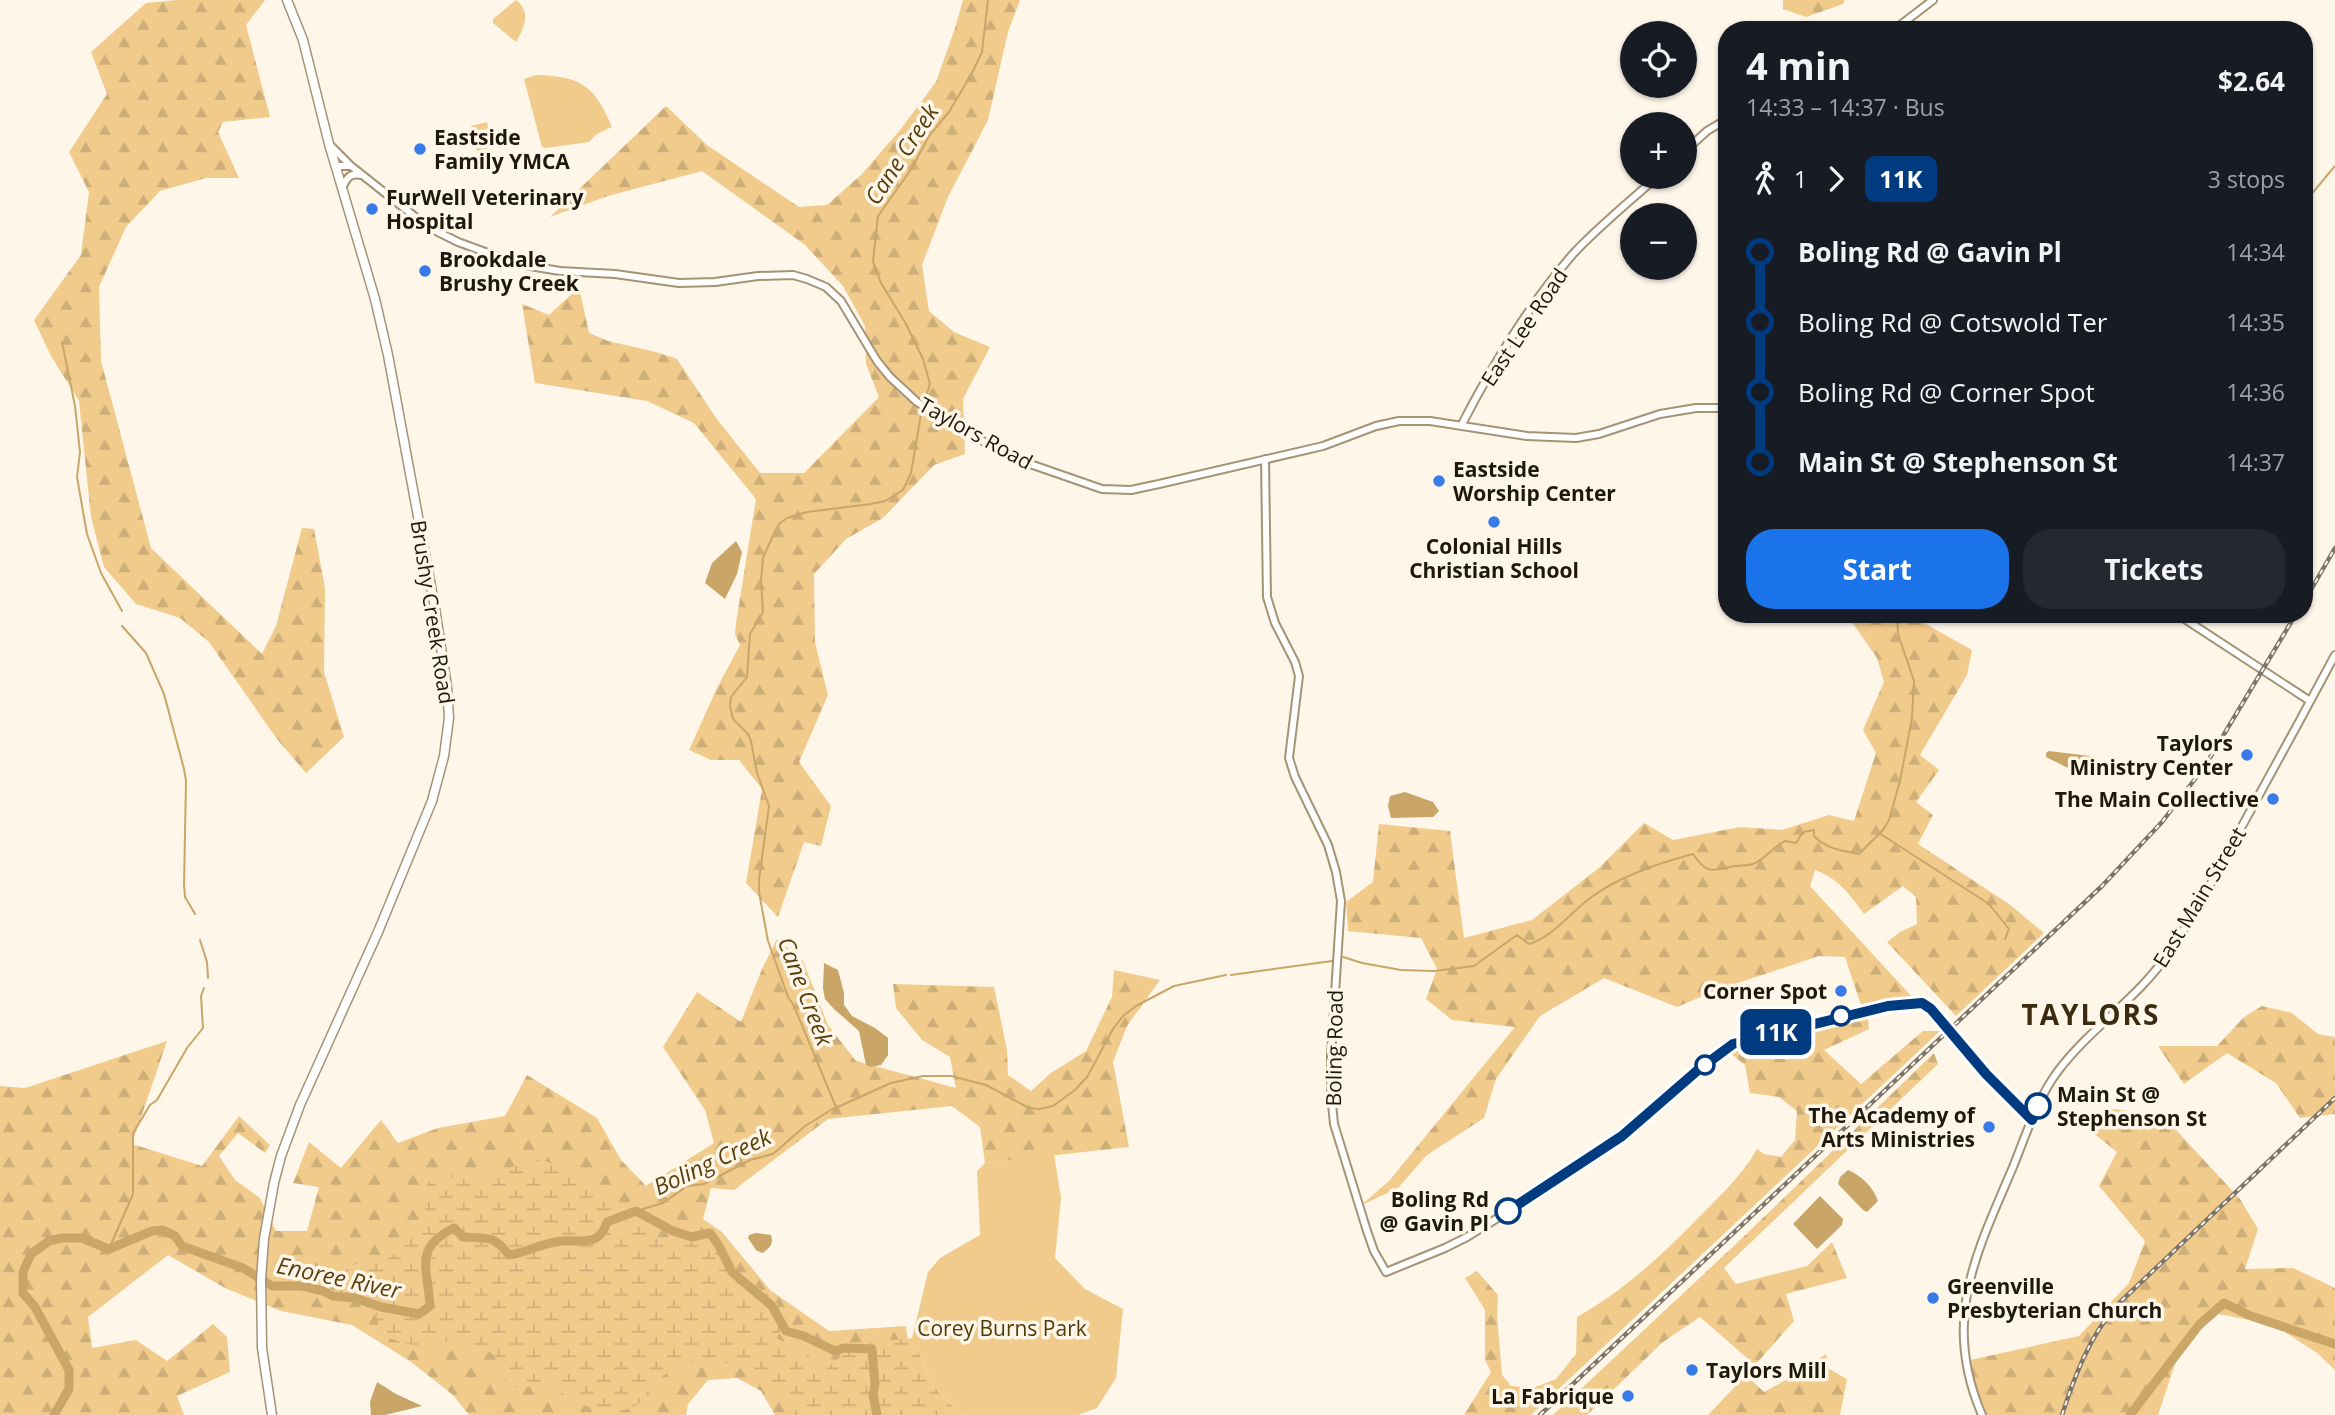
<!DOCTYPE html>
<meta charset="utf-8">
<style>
body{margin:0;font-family:"Open Sans",sans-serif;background:#242831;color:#f1f3f6;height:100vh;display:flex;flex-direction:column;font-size:26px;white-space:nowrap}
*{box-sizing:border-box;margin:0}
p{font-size:23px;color:#9ea1a6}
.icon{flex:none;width:38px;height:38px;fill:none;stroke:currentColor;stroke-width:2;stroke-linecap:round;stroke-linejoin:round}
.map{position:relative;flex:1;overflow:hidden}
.sheet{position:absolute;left:1718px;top:21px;width:595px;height:602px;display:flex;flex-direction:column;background:#171b24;border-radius:28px;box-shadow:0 2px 5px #0004}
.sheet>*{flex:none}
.badge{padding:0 14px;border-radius:10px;font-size:24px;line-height:46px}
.tools{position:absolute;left:1620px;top:21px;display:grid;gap:14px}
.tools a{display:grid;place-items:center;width:77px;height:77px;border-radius:50%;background:#171b24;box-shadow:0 2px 5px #0004;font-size:35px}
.map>.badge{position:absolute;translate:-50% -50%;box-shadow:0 0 0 4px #fff}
.legs{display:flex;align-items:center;gap:10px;height:77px;padding:0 28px;font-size:23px}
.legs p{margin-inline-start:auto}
.summary{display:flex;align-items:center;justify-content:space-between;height:119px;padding:0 28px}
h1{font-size:38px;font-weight:700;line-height:52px}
.cta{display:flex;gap:14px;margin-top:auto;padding:14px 28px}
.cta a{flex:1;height:80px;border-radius:28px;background:#1a73e8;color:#fff;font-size:28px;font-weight:700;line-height:80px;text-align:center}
.cta a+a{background:#242831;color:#f1f3f6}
ul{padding:0 28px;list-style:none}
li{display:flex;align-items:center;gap:24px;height:70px;font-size:26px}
li i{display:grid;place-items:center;width:10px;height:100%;margin:0 9px;background:currentColor}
li i::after{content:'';width:18px;height:18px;margin:-9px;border:5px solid;border-radius:50%;background:#171b24}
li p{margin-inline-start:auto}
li:first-child i{background:linear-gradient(#0000 50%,currentColor 0)}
li:last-child i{background:linear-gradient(currentColor 50%,#0000 0)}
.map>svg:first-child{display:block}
.forest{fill:url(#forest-firs)}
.wetland{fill:url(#wetland-marsh)}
.park{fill:#f1cb8c}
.water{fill:#c9a567}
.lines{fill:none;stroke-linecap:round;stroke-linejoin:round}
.stream{stroke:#c9a567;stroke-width:2}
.river{stroke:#c9a567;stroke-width:9}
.minor-casing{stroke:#a69375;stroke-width:10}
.major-casing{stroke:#a69375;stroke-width:11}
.minor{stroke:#fff;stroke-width:6}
.major{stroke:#fff;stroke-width:8}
.rail-casing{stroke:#7c7468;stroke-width:4.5}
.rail{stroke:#fef6e9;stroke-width:2;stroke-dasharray:5;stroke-linecap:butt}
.line-1-casing{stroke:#fff;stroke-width:16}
.line-1{stroke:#003b80;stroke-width:10}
.poi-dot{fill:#377ae8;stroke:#fef6e9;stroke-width:2.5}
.stop-1-dot{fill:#fff;stroke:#003b80;stroke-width:3.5}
.labels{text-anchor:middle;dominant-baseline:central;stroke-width:7;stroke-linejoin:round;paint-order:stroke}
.poi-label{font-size:21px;font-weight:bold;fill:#1f180c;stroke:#fef6e9;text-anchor:start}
.street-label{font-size:21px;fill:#1f180c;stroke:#fef6e9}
.stop-label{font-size:21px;font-weight:bold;fill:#1f180c;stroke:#fef6e9;text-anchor:start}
.park-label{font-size:21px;fill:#533a06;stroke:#fef6e9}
.water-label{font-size:23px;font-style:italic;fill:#593f0d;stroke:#fef6e9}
.district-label{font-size:28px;font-weight:bold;letter-spacing:2px;fill:#3b2c10;stroke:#fef6e9}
</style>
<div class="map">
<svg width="2335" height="1415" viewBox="0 0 2335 1415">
<defs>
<pattern id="forest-firs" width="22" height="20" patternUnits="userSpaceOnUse" patternTransform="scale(1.75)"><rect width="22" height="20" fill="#f1cb8c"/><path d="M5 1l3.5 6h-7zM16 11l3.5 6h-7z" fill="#ceae78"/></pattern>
<pattern id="wetland-marsh" width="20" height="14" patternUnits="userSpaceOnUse" patternTransform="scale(1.75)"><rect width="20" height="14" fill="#f1cb8c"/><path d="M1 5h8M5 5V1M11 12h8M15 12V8" fill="none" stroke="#ceae78"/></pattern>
</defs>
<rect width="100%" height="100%" fill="#fef6e9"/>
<!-- forest -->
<path class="forest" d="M177 0H265L246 25 270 117 223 122 218 132 239 178H206L160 191 126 227 99 287 101 361 151 548 262 654 276 626 302 528 314 529 325 588 324 672 344 737 306 773 277 739 209 642 180 618 136 604 104 567 91 517 79 401 51 356 34 320 81 255 89 192 69 152 107 94 91 52 146 3Z
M963 0H1020L1008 32 988 120 948 197 922 265 929 311 954 332 990 347 963 399 965 454 934 465 883 518 846 539 814 574 815 642 828 695 799 762 831 806 821 846 804 842 778 917 746 883 762 789 739 760H711L689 750 717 688 740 645 735 634 736 623 756 499 694 423 647 401 535 383 522 304 549 315 579 287 589 333 608 341 656 352 677 359 716 418 760 473H804L879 397 866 364 865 326 843 286 805 245 702 171 608 196 550 217 666 106 707 145 799 207 827 205 862 174 900 130 936 82 955 28Z
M1783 0H1845L1843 4 1806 17 1783 9Z
M1908 614 1972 650 1967 675 1920 755 1939 770 1916 802 1933 815 1918 844 2009 904 2044 933 1956 1016 1887 942 1900 932 1917 924 1916 897 1903 886 1864 914C1850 895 1839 879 1815 870L1810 886 1913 998 1861 1005 1845 957 1819 956 1717 990 1677 1007 1604 978 1540 1016 1496 1079 1484 1118 1427 1155 1398 1188 1360 1206 1389 1181 1515 1027 1452 1020 1426 999 1437 969 1421 938 1348 931 1346 902 1373 882 1379 824 1450 831 1464 938 1532 920 1600 867 1644 823 1673 840 1740 827 1782 830 1829 815 1854 821 1876 753 1863 730 1884 682 1877 658 1847 615Z
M777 939 803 961 828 1025 856 1061 956 1088 950 1057 922 1040 896 1008 893 984 994 987 1007 1050 1008 1075 1031 1091 1051 1073 1086 1051 1112 997 1114 970 1160 980 1127 1026 1113 1062 1129 1147 985 1163 980 1127 952 1106 828 1119 734 1190 711 1188 703 1219 722 1232 770 1290 829 1331 906 1326 910 1362 960 1415H775L761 1391 737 1378 708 1380 688 1404 686 1415H469L453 1395 411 1362 352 1325 281 1311 225 1288 168 1255 88 1317 92 1348 136 1340 167 1361 213 1324 227 1337 230 1372 177 1396 184 1415H0V1086L25 1088 167 1041 132 1144 202 1166 239 1116 270 1145 265 1153 238 1133 219 1156 235 1180 260 1198 276 1231H307L319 1187 293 1183 309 1142 341 1168 381 1120 398 1143 438 1128 505 1116 527 1075 597 1118 621 1160 646 1186 714 1143 705 1110 663 1047 697 992 741 1022 762 969Z
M2262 1006 2292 1013 2318 1034 2335 1037V1114L2300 1118 2276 1083 2227 1053 2184 1084 2158 1046H2217L2244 1017Z
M1868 1018 1869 1029 1824 1050 1861 1084 1923 1031H1940L1531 1415H1464L1491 1372 1485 1360V1310L1465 1278 1477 1271 1498 1295 1497 1315 1502 1375 1511 1386 1533 1388 1556 1379 1576 1354 1577 1317C1625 1290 1663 1254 1701 1215 1722 1194 1743 1174 1757 1149L1764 1154 1781 1157 1795 1140 1797 1111 1779 1097 1750 1093 1745 1065 1729 1052Z
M1934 1053 1938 1064 1724 1268 1736 1284 1807 1266 1832 1242 1847 1278 1786 1294 1794 1321 1755 1365 1700 1317 1663 1342 1587 1415H1553L1738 1242Z
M2115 1109 2164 1117 2240 1199 2258 1229 2245 1269 2293 1268 2335 1288V1370L2317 1353 2274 1325 2214 1313 2178 1355 2158 1415H1985L1974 1386 1970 1360 2079 1336 2129 1283 2145 1241 2099 1186 2117 1152 2073 1117Z
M1826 1354 1829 1369 1847 1379 1840 1415H1708L1746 1375 1764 1392 1795 1375Z"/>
<!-- wetland -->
<path class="wetland" d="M538 1160C559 1162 561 1173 578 1180 593 1187 605 1190 618 1201L616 1211 608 1222 617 1225 652 1213 658 1220 656 1237 668 1241 682 1229C705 1236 712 1259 730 1273 746 1287 767 1284 779 1307 785 1317 782 1328 777 1338L809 1356 825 1370C857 1340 870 1343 912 1338L934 1387 962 1415H794C756 1370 713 1338 657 1380 648 1386 646 1399 637 1405 623 1415 594 1410 579 1403 567 1398 558 1390 549 1381L524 1388 512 1387C510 1385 506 1383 504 1380 498 1369 506 1362 491 1353 478 1345 460 1339 445 1342 438 1343 430 1347 424 1347 418 1347 393 1340 387 1337 375 1330 380 1309 367 1300 358 1294 347 1298 337 1293L336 1282 347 1269 357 1263 382 1262 390 1257 397 1252 425 1215 424 1189 432 1178 448 1176 464 1179Z"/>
<!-- park -->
<path class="park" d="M516 0C532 12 524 28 516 42L493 23V19Z
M536 75C581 76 595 86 612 127L597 134 589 142 546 148 542 147 524 79Z
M487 122 493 147 477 151 471 126Z
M1054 1154 1061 1198 1055 1258 1085 1289 1123 1309 1116 1378 1097 1408 1078 1415H962L934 1387 912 1338 928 1272 940 1258 980 1235 977 1171 985 1163Z"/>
<!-- water -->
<path class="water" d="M736 541 742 552 737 574 725 599 705 583 712 563Z
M2049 751 2090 756 2091 762 2084 771 2072 770 2046 757V753Z
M1405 792 1433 802 1439 811 1433 817 1391 818 1388 806 1390 796Z
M824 963 838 970 844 993V1005L852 1016 875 1028 888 1038V1055L881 1065 871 1067 866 1065 859 1031 834 1009 825 999 823 988Z
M1848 1170C1861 1175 1874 1188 1878 1201L1867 1212 1863 1210 1838 1184 1840 1177Z
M1820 1196 1843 1219 1842 1225 1817 1249 1793 1224Z
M756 1233 771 1235C774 1243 770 1249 762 1253L756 1250 748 1238 749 1235Z
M377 1382 396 1394 422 1406 385 1415H371L370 1402Z"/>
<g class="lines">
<!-- stream -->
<path class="stream" d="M2305 202 2335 166
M62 342 75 406 80 452 77 477 87 534 101 573 122 611
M924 403 930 384 923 359 906 324 881 283 873 262 878 216 912 168 929 136 949 112 972 73 982 52 988 0
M122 626 146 653 164 694 184 769 186 781 184 885 185 897 195 914
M1879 833 1989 904 2009 929 2005 939
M200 940 207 962 208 978
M1343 957 1362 963 1401 970 1434 971 1474 966 1517 935 1529 944C1555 936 1571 911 1593 896 1622 875 1659 863 1693 854 1705 872 1710 872 1730 867 1738 865 1746 866 1753 864 1764 860 1774 846 1785 841L1796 843 1803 832 1814 830V836C1826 849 1843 851 1859 854L1883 830 1889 820 1900 781 1912 718 1914 681 1898 634 1897 614
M1231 975 1332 961
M836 1107 794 1006 788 997 768 941 759 892V880L769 806 757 773 751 741 748 734 733 719 730 706 731 697 747 677 750 634 763 612 761 581 763 558 775 531 780 523 787 518 807 512 871 504 885 501 903 490 911 473 922 408
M636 1211 663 1203 687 1186 704 1184 750 1160 773 1154 805 1126 831 1110 891 1083 923 1076H951L986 1085 1029 1108 1039 1109 1053 1106 1075 1090 1087 1077 1113 1029 1123 1016 1136 1006 1174 986 1226 975
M109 1249 133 1194V1133L150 1105 157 1100 187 1048 203 1028 201 996 204 988"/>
<!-- river -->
<path class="river" d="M54 1415 69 1389V1370L35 1307 23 1293V1272L31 1254 49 1241 62 1238H82L109 1249 152 1231 163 1230 175 1236 182 1246 243 1268 272 1286H302L323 1291 333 1296 355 1298 381 1307 419 1314 430 1306C428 1268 413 1248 454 1228L463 1237C487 1239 493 1234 509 1255 527 1253 543 1242 562 1241 572 1240 584 1243 594 1239 601 1236 605 1229 607 1222L636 1211 673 1231 692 1237 710 1233 719 1246 732 1272 772 1306 786 1331 804 1336 835 1351 844 1348 872 1349 875 1384 873 1395 877 1415
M2130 1415 2199 1325 2224 1303 2251 1316 2335 1344"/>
<!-- minor casing -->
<g class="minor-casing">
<path id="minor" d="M1894 30 1933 0
M330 145 351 166
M1685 151 1707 131 1727 119
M336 166H351L428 227 458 242 518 264 560 271 615 274 679 283 715 282 758 276 793 275 807 279 826 287 841 301 877 361 890 377 917 402 1010 457 1102 489 1131 490 1159 484 1323 446 1376 426 1399 421H1430L1527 436 1576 438 1599 434 1660 414 1696 408H1727
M342 188C347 178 349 173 361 175
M1461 426C1491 368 1530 303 1573 254 1599 226 1629 202 1657 177
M1265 459 1267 597 1275 623 1295 662 1299 676 1289 758 1295 777 1328 845 1336 872 1341 901 1331 1055V1094L1334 1124 1367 1231 1374 1251 1386 1272 1445 1248 1467 1237 1554 1183 1634 1127 1698 1070
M2177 614 2310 701
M1982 1415C1941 1320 1976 1254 2013 1167 2026 1135 2037 1099 2058 1071 2091 1027 2139 998 2170 951 2196 912 2219 869 2241 828 2273 770 2304 713 2335 655"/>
</g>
<!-- major casing -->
<g class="major-casing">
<path id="major" d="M272 1415 262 1348 261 1279 264 1239 274 1183 281 1156 300 1105 378 932 432 801 444 756 449 718 447 687 435 608 388 355 375 299 329 144 303 40 287 0"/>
</g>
<!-- minor -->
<use href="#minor" class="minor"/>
<!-- major -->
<use href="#major" class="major"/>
<!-- rail casing -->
<g class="rail-casing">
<path id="rail" d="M2305 600 2335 548
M1540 1415 2102 886 2162 822 2205 766 2296 614
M2062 1415C2075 1375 2089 1338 2116 1306L2335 1098"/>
</g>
<!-- rail -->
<use href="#rail" class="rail"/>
</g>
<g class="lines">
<!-- line-1 casing -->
<g class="line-1-casing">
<path id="line-1" d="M1508 1211 1622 1136 1698 1070 1733 1044 1888 1006 1922 1003 1931 1009 1986 1074 2032 1120 2038 1106"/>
</g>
<!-- line-1 -->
<use href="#line-1" class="line-1"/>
</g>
<!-- markers -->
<g class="poi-dot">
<circle cx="420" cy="149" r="7"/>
<circle cx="372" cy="209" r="7"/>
<circle cx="425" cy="271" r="7"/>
<circle cx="1439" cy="481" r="7"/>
<circle cx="1494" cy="522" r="7"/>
<circle cx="2247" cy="755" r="7"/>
<circle cx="2273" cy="799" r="7"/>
<circle cx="1841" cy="991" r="7"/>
<circle cx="1989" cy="1127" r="7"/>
<circle cx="1933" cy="1298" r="7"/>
<circle cx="1692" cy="1370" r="7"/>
<circle cx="1628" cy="1396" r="7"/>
</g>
<g class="stop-1-dot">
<circle cx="1841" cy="1016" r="9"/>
<circle cx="1705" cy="1065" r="9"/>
<circle cx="2038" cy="1106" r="12"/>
<circle cx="1508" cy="1211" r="12"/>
</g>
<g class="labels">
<!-- poi labels -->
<g class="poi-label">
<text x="434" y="137">Eastside<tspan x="434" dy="24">Family YMCA</tspan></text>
<text x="386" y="197">FurWell Veterinary<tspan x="386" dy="24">Hospital</tspan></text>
<text x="439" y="259">Brookdale<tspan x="439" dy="24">Brushy Creek</tspan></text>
<text x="1453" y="469">Eastside<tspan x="1453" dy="24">Worship Center</tspan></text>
<text x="1494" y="546" text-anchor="middle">Colonial Hills<tspan x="1494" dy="24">Christian School</tspan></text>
<text x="2233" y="743" text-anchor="end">Taylors<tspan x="2233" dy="24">Ministry Center</tspan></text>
<text x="2259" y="799" text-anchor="end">The Main Collective</text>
<text x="1827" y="991" text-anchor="end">Corner Spot</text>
<text x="1975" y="1115" text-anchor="end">The Academy of<tspan x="1975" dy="24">Arts Ministries</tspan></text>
<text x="1947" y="1286">Greenville<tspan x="1947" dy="24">Presbyterian Church</tspan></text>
<text x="1706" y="1370">Taylors Mill</text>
<text x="1614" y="1396" text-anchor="end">La Fabrique</text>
</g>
<!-- street labels -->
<g class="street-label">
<text transform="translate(1524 327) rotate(-56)">East Lee Road</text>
<text transform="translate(976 433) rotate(29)">Taylors Road</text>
<text transform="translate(433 612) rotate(81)">Brushy Creek Road</text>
<text transform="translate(2199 897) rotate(-59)">East Main Street</text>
<text transform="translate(1334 1048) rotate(-89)">Boling Road</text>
</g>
<!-- stop labels -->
<g class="stop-label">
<text x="2057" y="1094">Main St @<tspan x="2057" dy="24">Stephenson St</tspan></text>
<text x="1489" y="1199" text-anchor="end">Boling Rd<tspan x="1489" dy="24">@ Gavin Pl</tspan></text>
</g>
<!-- park labels -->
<g class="park-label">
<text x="1002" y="1328">Corey Burns Park</text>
</g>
<!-- water labels -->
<g class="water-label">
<text transform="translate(901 154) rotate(-57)">Cane Creek</text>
<text transform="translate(806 991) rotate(69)">Cane Creek</text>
<text transform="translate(712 1161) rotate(-25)">Boling Creek</text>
<text transform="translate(339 1277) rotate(12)">Enoree River</text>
</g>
<!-- district labels -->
<g class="district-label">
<text x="2091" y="1014">TAYLORS</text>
</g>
</g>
</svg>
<div class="tools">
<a><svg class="icon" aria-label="locate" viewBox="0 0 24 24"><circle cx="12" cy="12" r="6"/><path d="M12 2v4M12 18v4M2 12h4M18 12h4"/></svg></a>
<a>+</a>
<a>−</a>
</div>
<b class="badge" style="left:1776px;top:1032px;background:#003b80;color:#fff">11K</b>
<section class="sheet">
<div class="summary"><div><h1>4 min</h1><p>14:33 – 14:37 · Bus</p></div><b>$2.64</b></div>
<div class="legs"><svg class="icon" aria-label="walk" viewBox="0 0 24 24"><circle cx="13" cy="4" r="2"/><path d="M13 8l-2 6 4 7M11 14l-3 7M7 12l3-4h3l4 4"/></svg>1<svg class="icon" aria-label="forward" viewBox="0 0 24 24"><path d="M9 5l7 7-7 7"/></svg><b class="badge" style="background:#003b80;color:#fff">11K</b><p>3 stops</p></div>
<ul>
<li><i style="color:#003b80"></i><b>Boling Rd @ Gavin Pl</b><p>14:34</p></li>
<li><i style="color:#003b80"></i><span>Boling Rd @ Cotswold Ter</span><p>14:35</p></li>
<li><i style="color:#003b80"></i><span>Boling Rd @ Corner Spot</span><p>14:36</p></li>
<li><i style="color:#003b80"></i><b>Main St @ Stephenson St</b><p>14:37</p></li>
</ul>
<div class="cta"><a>Start</a><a>Tickets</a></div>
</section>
</div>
